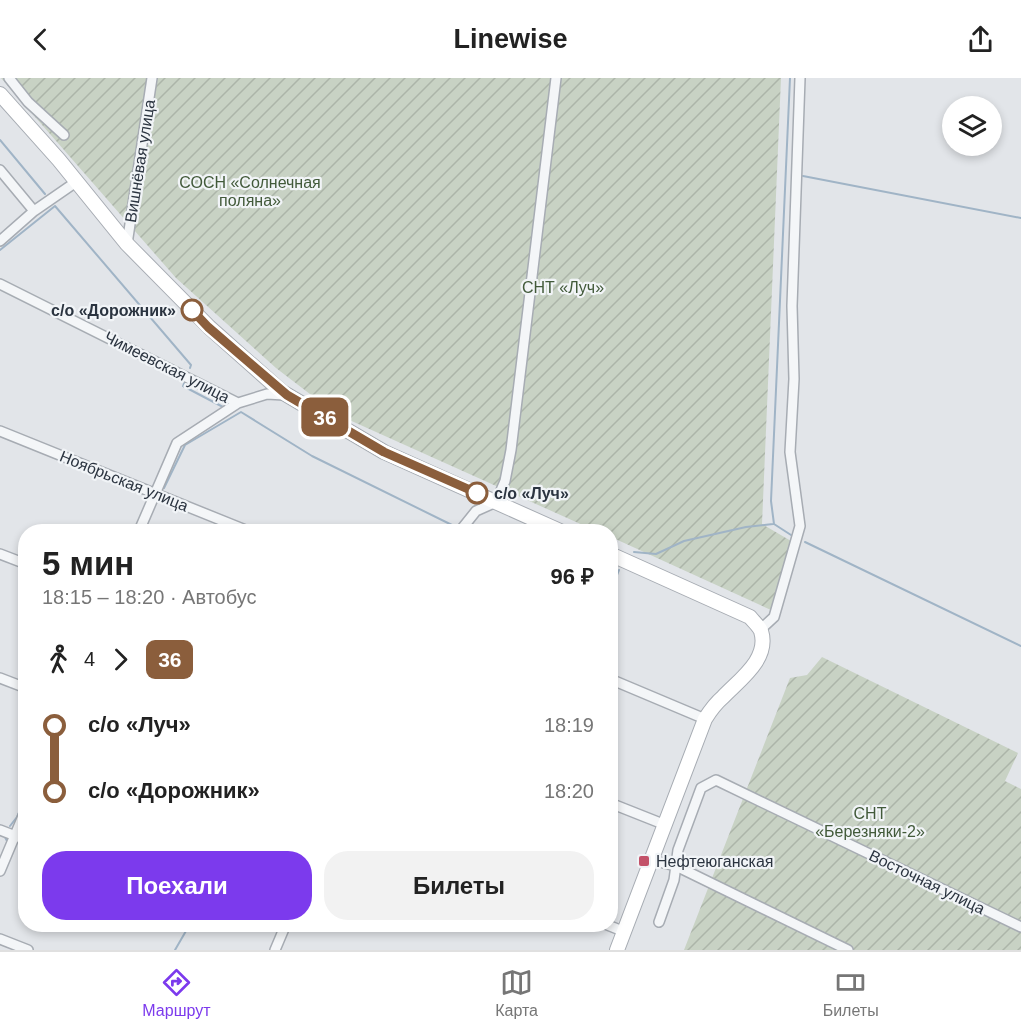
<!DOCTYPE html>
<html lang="ru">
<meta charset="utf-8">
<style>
body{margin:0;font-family:Helvetica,sans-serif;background:#f2f2f2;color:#222;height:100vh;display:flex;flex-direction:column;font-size:22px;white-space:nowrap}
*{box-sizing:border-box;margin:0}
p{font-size:20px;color:#767676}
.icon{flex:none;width:33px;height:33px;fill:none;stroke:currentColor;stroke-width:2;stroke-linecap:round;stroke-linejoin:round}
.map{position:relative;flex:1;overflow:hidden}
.drawer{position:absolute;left:18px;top:446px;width:600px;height:408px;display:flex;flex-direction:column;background:#fff;border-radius:24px;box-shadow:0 3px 9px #0003}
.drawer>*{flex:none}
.badge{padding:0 12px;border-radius:9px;font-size:21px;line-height:39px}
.controls{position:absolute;left:942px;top:18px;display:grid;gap:12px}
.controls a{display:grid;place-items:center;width:60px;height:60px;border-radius:50%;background:#fff;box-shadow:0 3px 9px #0003;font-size:30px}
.map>.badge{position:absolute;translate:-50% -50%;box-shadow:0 0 0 3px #fff}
.legs{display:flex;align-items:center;gap:9px;height:66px;padding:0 24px;font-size:20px}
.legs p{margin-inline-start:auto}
.head{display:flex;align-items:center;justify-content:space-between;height:102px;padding:0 24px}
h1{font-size:33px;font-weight:700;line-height:45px}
.action{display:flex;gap:12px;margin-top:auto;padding:12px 24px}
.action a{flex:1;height:69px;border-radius:24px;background:#7c3aed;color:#fff;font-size:24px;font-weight:700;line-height:69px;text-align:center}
.action a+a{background:#f2f2f2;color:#222}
ul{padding:0 24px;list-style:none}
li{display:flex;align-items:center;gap:21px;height:66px;font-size:22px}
li i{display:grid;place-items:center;width:9px;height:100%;margin:0 8px;background:currentColor}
li i::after{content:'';width:15px;height:15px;margin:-8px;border:4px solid;border-radius:50%;background:#fff}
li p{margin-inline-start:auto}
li:first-child i{background:linear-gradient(#0000 50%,currentColor 0)}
li:last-child i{background:linear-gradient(currentColor 50%,#0000 0)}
header{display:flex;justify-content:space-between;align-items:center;height:78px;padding:0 24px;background:#fff;font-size:27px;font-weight:700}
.tab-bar{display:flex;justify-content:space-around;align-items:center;height:84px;border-top:2px solid #e0e0e0;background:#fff;font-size:16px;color:#767676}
.tab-bar a{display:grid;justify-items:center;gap:3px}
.tab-bar .on{color:#7c3aed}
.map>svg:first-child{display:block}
.garden{fill:url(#garden-furrows)}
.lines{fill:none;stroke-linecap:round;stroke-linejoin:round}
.stream{stroke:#a0b4c6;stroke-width:2}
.street-casing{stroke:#a7acb3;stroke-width:12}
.secondary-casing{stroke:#a7acb3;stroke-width:16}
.street{stroke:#f4f6f8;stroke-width:9}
.secondary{stroke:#fff;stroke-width:14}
.line-1-casing{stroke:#fff;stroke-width:14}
.line-1{stroke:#8b5e3c;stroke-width:9}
.stop-1-dot{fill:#fff;stroke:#8b5e3c;stroke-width:3}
.poi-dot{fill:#c35269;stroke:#f1f4f7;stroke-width:2}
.labels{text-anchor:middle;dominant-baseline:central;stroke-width:4.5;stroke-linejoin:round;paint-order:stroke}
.street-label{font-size:16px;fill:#2b3440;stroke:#f1f4f7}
.park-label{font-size:16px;fill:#425a3a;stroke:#f1f4f7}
.stop-label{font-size:16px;font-weight:bold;fill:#2b3440;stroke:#f1f4f7;text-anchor:end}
.poi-label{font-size:16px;fill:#2b3440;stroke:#f1f4f7;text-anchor:start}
</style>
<header><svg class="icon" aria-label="back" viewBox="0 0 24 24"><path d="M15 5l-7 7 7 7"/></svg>Linewise<svg class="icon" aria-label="share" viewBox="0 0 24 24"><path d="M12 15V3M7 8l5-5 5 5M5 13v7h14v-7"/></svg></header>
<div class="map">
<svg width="1021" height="872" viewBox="0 0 1021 872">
<defs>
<pattern id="garden-furrows" width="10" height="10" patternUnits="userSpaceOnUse" patternTransform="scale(1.5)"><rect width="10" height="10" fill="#c8d2c4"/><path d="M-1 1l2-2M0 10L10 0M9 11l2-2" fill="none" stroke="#acb5a9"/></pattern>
</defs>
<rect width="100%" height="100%" fill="#e2e5e9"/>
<!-- garden -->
<path class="garden" d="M1 0H781L762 446 791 463 771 532 611 459 610 453H596L336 336 276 290 176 200Z
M822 579 1018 675 1005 703 1021 711V872H684L790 600 807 597Z"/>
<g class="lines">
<!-- stream -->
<path class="stream" d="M790 0 771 423 774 446 791 457
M0 62 45 116
M803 98 1021 140
M0 172 55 128 191 287 190 290
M185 303 183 308 223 329
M164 410 185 367 241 334 312 378 454 448
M805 464 1021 568
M634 474 656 476 684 463 746 449 773 446
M610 514 619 492
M10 748 17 739 26 719
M5 759 8 765
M175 872 190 846"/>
<!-- street casing -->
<g class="street-casing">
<path id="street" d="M9 0 28 24 64 57
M0 92 34 133
M0 163 34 133 76 104
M127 166 152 0
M0 206 238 325
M0 353 248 453
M139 453 177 365 238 325 267 316 284 317
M460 453 476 433 496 424 505 403 511 372 556 0
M0 476 26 486
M761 551 774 539 800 448 790 374 794 301 792 228 800 0
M0 600 26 610
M610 601 705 641
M610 725 663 746
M0 752 26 762
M651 782 676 788 848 872
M0 793 26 731
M659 844 674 802 678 772 701 710 716 702 1021 849
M605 846 625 854
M0 861 28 872
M275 872 286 846"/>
</g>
<!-- secondary casing -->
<g class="secondary-casing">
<path id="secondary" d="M0 16 59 82 127 166 209 249 282 314 384 374 560 453
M610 476 750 539C753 543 759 548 761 553 770 581 739 602 723 619 716 625 710 633 705 641L617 872"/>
</g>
<!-- street -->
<use href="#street" class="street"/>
<!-- secondary -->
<use href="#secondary" class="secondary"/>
</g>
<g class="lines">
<!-- line-1 casing -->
<g class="line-1-casing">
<path id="line-1" d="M192 232 208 249 287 317 384 374 477 415"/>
</g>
<!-- line-1 -->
<use href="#line-1" class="line-1"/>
</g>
<!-- markers -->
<g class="stop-1-dot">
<circle cx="192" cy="232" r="10"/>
<circle cx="477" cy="415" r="10"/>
</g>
<rect class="poi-dot" x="638" y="777" width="12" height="12" rx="3"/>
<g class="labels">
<!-- street labels -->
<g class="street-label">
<text transform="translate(140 83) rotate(-81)">Вишнёвая улица</text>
<text transform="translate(167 289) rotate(27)">Чимеевская улица</text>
<text transform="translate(124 403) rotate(22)">Ноябрьская улица</text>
<text transform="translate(927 804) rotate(26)">Восточная улица</text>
</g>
<!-- park labels -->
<g class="park-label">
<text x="250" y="104">СОСН «Солнечная<tspan x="250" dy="18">поляна»</tspan></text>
<text x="563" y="209">СНТ «Луч»</text>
<text x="870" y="735">СНТ<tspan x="870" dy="18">«Березняки-2»</tspan></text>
</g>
<!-- stop labels -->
<g class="stop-label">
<text x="176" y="232">с/о «Дорожник»</text>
<text x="494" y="415" text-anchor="start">с/о «Луч»</text>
</g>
<!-- poi labels -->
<g class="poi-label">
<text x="656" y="783">Нефтеюганская</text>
</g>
</g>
</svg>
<div class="controls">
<a><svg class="icon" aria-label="layers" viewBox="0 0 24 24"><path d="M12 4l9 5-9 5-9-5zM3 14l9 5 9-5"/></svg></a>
</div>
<b class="badge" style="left:325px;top:339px;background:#8b5e3c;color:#fff">36</b>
<section class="drawer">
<div class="head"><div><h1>5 мин</h1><p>18:15 – 18:20 · Автобус</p></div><b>96 ₽</b></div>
<div class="legs"><svg class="icon" aria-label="walk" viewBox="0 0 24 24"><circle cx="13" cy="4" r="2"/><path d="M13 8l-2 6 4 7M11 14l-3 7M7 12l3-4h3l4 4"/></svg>4<svg class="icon" aria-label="forward" viewBox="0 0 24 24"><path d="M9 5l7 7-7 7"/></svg><b class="badge" style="background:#8b5e3c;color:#fff">36</b></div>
<ul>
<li><i style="color:#8b5e3c"></i><b>с/о «Луч»</b><p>18:19</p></li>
<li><i style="color:#8b5e3c"></i><b>с/о «Дорожник»</b><p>18:20</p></li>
</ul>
<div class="action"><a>Поехали</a><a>Билеты</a></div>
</section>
</div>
<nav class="tab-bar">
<a class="on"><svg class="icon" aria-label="directions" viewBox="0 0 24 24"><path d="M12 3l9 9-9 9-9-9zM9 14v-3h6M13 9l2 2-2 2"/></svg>Маршрут</a>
<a><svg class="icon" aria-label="map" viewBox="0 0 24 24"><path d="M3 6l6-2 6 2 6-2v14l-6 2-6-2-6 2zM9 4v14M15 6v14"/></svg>Карта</a>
<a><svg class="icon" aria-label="tickets" viewBox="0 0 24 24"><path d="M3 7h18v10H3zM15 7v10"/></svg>Билеты</a>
</nav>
